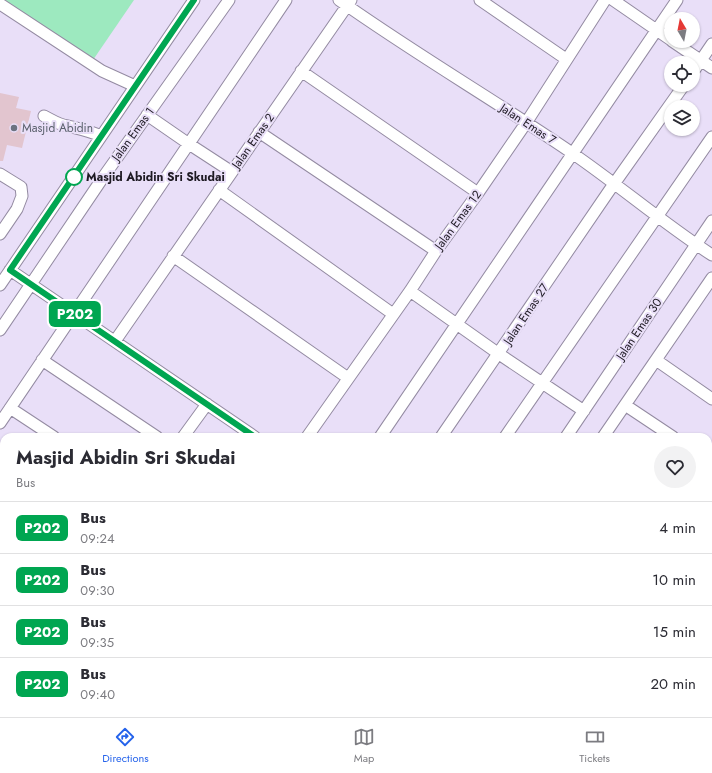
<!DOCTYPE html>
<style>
body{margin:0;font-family:Jost,sans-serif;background:#f2f2f3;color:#2b2b33;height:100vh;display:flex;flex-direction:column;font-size:15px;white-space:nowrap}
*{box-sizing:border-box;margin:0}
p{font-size:13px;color:#7c7c81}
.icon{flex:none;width:22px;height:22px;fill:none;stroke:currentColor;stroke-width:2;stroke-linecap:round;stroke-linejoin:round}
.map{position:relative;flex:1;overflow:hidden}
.details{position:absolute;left:0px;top:433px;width:712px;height:284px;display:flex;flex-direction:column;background:#fff;border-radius:12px 12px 0 0;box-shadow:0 1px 3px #0004}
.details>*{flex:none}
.badge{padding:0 8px;border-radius:6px;font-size:14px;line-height:26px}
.needle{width:26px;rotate:350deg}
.buttons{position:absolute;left:664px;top:12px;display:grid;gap:8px}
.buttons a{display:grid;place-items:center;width:36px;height:36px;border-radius:50%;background:#fff;box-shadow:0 1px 3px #0004;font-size:20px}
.map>.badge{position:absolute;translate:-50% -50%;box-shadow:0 0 0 2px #fff}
.round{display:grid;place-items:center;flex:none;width:42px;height:42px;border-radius:21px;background:#f2f2f3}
.overview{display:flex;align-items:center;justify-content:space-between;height:68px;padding:0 16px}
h1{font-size:19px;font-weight:700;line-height:30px}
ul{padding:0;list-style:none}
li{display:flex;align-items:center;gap:12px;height:52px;padding:0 16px;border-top:1px solid #e1e1e2}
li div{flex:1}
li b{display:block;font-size:15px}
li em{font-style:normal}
li .badge{min-width:44px;font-weight:700;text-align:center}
.dock{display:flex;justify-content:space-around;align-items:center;height:56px;border-top:1px solid #e1e1e2;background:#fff;font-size:11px;color:#7c7c81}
.dock a{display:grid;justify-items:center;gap:2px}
.dock .on{color:#2563eb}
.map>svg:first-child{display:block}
.green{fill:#9de9bf}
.building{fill:#e2c5cf}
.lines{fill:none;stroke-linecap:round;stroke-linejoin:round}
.minor-casing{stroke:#948ba2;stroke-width:13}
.minor{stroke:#fff;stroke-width:11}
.line-casing{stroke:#fff;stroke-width:9}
.line{stroke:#00a651;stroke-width:6}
.worship-dot{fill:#6b7280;stroke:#e9dff8;stroke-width:1.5}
.stop-dot{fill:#fff;stroke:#00a651;stroke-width:2}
.labels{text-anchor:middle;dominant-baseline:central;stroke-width:4;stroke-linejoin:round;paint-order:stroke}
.street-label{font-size:12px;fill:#1e1a23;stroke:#e9dff8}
.worship-label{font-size:12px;fill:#5b616d;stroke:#e9dff8;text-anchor:start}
.stop-label{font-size:12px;font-weight:bold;fill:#1e1a23;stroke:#e9dff8;text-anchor:start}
</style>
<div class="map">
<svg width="712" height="717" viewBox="0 0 712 717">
<rect width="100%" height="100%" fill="#e9dff8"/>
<!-- green -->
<path class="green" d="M4 0H134L93 60Z"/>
<!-- building -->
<path class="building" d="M0 93 19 97 16 108 31 111 22 148 7 145 3 161H0Z"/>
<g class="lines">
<!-- minor casing -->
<g class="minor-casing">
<path id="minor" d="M339 0C415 54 496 101 572 153 620 186 664 224 712 255
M480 0 566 59
M613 0 671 40
M0 4 102 71 135 86
M672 41 712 68
M301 71 478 193
M693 72 712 44
M147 115 189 144 232 172
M44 116C52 120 59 125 68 126 80 129 90 131 101 136
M259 132 436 251
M0 174 21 187 22 196 17 209 0 234
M219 190 393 314
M173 256 348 378
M10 270 255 437
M0 285 194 0
M410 291 499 354 584 411
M0 330 104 176 229 0
M115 341 351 0
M42 360 157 437
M656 360 712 399
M625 405 673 437
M10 408 54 437
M0 423 286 0
M183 437 207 404
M307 437 410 291 436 251 478 193 526 123 605 0
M380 437 677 0
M441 437 609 191 684 85
M505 437 712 137
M566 437 712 221
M603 437 712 278
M708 460 712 463
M708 514 712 517
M0 516 4 510
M708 585 712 588
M708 648 712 650
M708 668 712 662
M0 698 4 693
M708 712 712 714
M87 713 93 717
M616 713 622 717
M662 713 668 717
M266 717 268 713
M332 717 335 713
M389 717 392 713
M460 717 462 713
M516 717 519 713
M586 717 589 713
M652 717 655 713"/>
</g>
<!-- minor -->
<use href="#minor" class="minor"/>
</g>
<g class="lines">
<!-- line casing -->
<g class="line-casing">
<path id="line" d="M194 0 10 270 255 437"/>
</g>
<!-- line -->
<use href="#line" class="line"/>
</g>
<!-- markers -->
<circle class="worship-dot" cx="14" cy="128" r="4"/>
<circle class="stop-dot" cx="74" cy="177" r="8"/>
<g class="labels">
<!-- street labels -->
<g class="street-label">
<text transform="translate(528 124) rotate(33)">Jalan Emas 7</text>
<text transform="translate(133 134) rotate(-54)">Jalan Emas 1</text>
<text transform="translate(253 141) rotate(-55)">Jalan Emas 2</text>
<text transform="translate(458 220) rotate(-54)">Jalan Emas 12</text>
<text transform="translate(526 314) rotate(-56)">Jalan Emas 27</text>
<text transform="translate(639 329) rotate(-56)">Jalan Emas 30</text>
</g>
<!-- worship labels -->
<g class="worship-label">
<text x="22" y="128">Masjid Abidin</text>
</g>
<!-- stop labels -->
<g class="stop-label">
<text x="86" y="177">Masjid Abidin Sri Skudai</text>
</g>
</g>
</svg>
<div class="buttons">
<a><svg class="needle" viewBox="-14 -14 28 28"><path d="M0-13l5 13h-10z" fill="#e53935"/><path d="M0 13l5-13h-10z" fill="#7c7c81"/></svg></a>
<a><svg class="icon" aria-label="locate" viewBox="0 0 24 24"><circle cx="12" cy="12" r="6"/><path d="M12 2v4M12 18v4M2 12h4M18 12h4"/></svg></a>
<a><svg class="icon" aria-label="layers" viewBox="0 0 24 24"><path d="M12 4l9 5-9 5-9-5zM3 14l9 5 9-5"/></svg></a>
</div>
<b class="badge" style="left:75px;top:314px;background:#00a651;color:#fff">P202</b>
<section class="details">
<div class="overview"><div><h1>Masjid Abidin Sri Skudai</h1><p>Bus</p></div><a class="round"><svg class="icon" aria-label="heart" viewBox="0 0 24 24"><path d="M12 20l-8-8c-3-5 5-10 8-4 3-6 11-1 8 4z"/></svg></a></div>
<ul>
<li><span class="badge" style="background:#00a651;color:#fff">P202</span><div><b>Bus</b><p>09:24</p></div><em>4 min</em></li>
<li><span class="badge" style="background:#00a651;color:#fff">P202</span><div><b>Bus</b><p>09:30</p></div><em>10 min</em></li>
<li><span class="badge" style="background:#00a651;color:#fff">P202</span><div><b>Bus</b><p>09:35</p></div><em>15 min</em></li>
<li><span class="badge" style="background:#00a651;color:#fff">P202</span><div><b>Bus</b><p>09:40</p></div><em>20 min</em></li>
</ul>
</section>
</div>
<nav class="dock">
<a class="on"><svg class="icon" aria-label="directions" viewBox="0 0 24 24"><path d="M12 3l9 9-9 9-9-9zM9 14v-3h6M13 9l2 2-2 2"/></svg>Directions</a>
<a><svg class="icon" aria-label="map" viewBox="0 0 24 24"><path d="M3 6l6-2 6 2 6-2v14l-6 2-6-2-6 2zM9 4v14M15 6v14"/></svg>Map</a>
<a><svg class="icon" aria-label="tickets" viewBox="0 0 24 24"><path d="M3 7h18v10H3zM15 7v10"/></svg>Tickets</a>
</nav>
